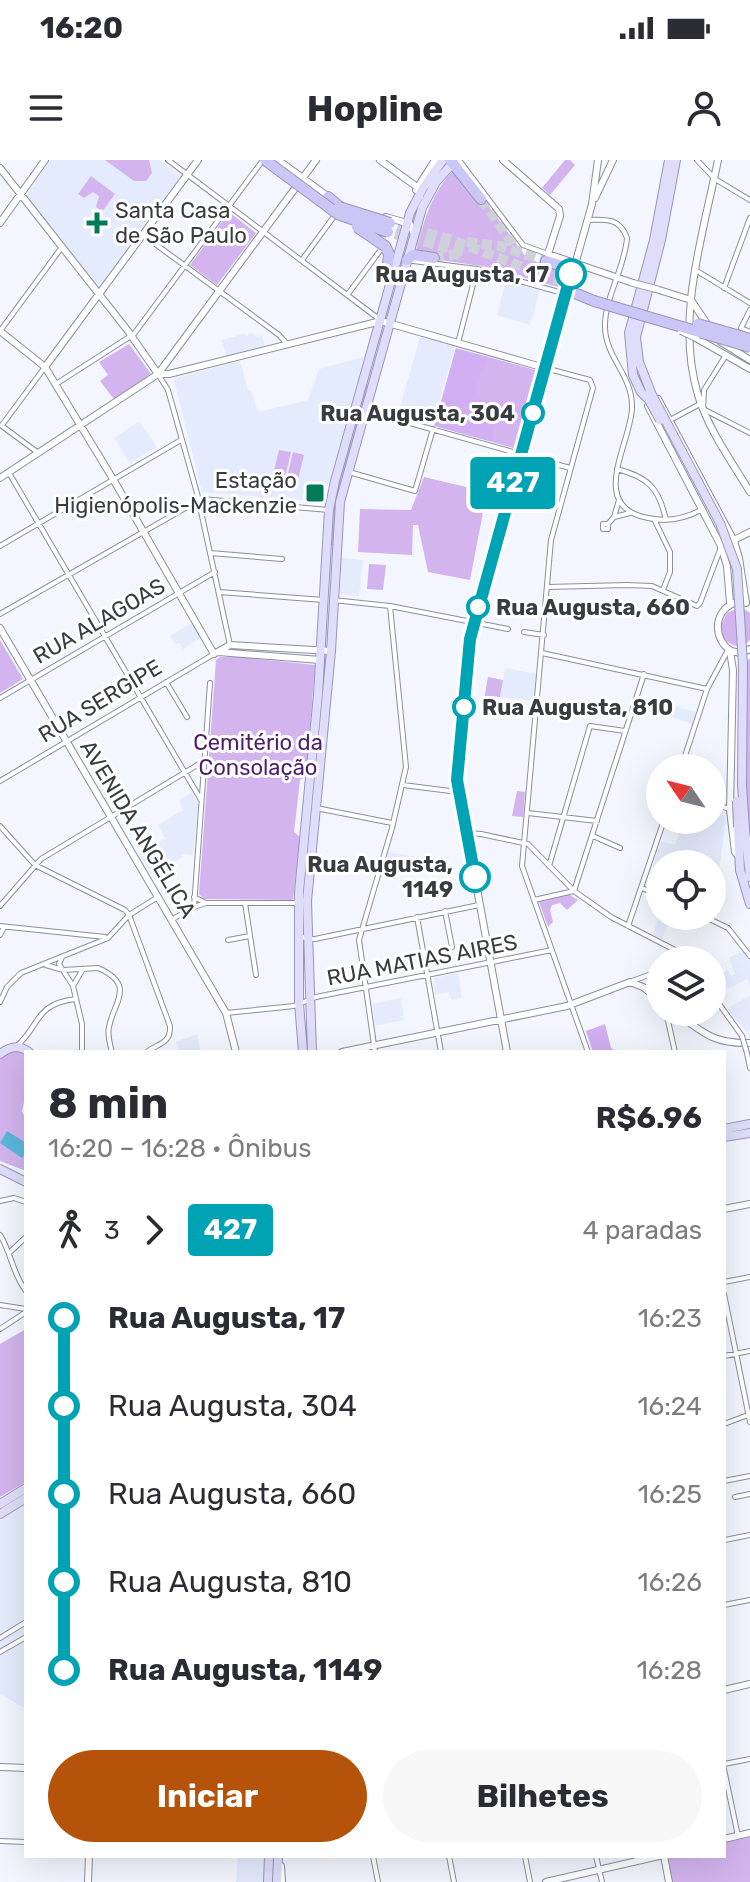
<!DOCTYPE html>
<html lang="pt">
<meta charset="utf-8">
<style>
body{margin:0;font-family:Rubik,sans-serif;background:#f7f7f7;color:#2b2b33;height:100vh;display:flex;flex-direction:column;font-size:30px;white-space:nowrap}
*{box-sizing:border-box;margin:0}
p{font-size:26px;color:#7c7c81}
.icon{flex:none;width:44px;height:44px;fill:none;stroke:currentColor;stroke-width:2;stroke-linecap:round;stroke-linejoin:round}
.map{position:relative;flex:1;overflow:hidden}
.drawer{position:absolute;left:24px;top:890px;width:702px;height:808px;display:flex;flex-direction:column;background:#fff;border-radius:0px;box-shadow:0 8px 32px #0002}
.drawer>*{flex:none}
.badge{padding:0 16px;border-radius:6px;font-size:28px;line-height:52px}
.needle{width:52px;rotate:305deg}
.controls{position:absolute;left:646px;top:594px;display:grid;gap:16px}
.controls a{display:grid;place-items:center;width:80px;height:80px;border-radius:50%;background:#fff;box-shadow:0 8px 32px #0002;font-size:40px}
.map>.badge{position:absolute;translate:-50% -50%;box-shadow:0 0 0 4px #fff}
.legs{display:flex;align-items:center;gap:12px;height:88px;padding:0 24px;font-size:26px}
.legs p{margin-inline-start:auto}
.head{display:flex;align-items:center;justify-content:space-between;height:136px;padding:0 24px}
h1{font-size:44px;font-weight:700;line-height:60px}
.button{display:flex;gap:16px;margin-top:auto;padding:16px 24px}
.button a{flex:1;height:92px;border-radius:48px;background:#b45309;color:#fff;font-size:32px;font-weight:700;line-height:92px;text-align:center}
.button a+a{background:#f7f7f7;color:#2b2b33}
ul{padding:0 24px;list-style:none}
li{display:flex;align-items:center;gap:28px;height:88px;font-size:30px}
li i{display:grid;place-items:center;width:12px;height:100%;margin:0 10px;background:currentColor}
li i::after{content:'';width:20px;height:20px;margin:-10px;border:6px solid;border-radius:50%;background:#fff}
li p{margin-inline-start:auto}
li:first-child i{background:linear-gradient(#0000 50%,currentColor 0)}
li:last-child i{background:linear-gradient(currentColor 50%,#0000 0)}
.status{display:flex;justify-content:space-between;align-items:center;height:56px;padding:0 40px;background:#fff;direction:ltr}
.status svg{height:22px;fill:currentColor}
header{display:flex;justify-content:space-between;align-items:center;height:104px;padding:0 24px;background:#fff;font-size:36px;font-weight:700}
.map>svg:first-child{display:block}
.built{fill:#e4ebfc}
.green{fill:#d3b4ef}
.forest{fill:#d2aef2}
.water{fill:#5bb7db}
.lines{fill:none;stroke-linecap:round;stroke-linejoin:round}
.highway-tunnel{stroke:#ced1d9;stroke-width:10;stroke-dasharray:10 5;stroke-linecap:butt}
.street-casing{stroke:#8a8f9c;stroke-width:6}
.secondary-casing{stroke:#8a8f9c;stroke-width:8}
.primary-casing{stroke:#9896b7;stroke-width:10}
.highway-casing{stroke:#9896b7;stroke-width:12}
.street{stroke:#fff;stroke-width:4}
.secondary{stroke:#fff;stroke-width:6}
.primary{stroke:#dfddfa;stroke-width:8}
.highway{stroke:#cac7f6;stroke-width:10}
.street-bridge-casing{stroke:#8a8f9c;stroke-width:6;stroke-linecap:butt}
.secondary-bridge-casing{stroke:#8a8f9c;stroke-width:8;stroke-linecap:butt}
.primary-bridge-casing{stroke:#9896b7;stroke-width:10;stroke-linecap:butt}
.highway-bridge-casing{stroke:#9896b7;stroke-width:12;stroke-linecap:butt}
.street-bridge{stroke:#fff;stroke-width:4}
.secondary-bridge{stroke:#fff;stroke-width:6}
.primary-bridge{stroke:#dfddfa;stroke-width:8}
.highway-bridge{stroke:#cac7f6;stroke-width:10}
.line-1-casing{stroke:#fff;stroke-width:18}
.line-1{stroke:#00a3b4;stroke-width:12}
.poi-dot{fill:#017a57;stroke:#fff;stroke-width:3}
.stop-1-dot{fill:#fff;stroke:#00a3b4;stroke-width:4}
.labels{text-anchor:middle;dominant-baseline:central;stroke-width:6;stroke-linejoin:round;paint-order:stroke}
.poi-label{font-size:22px;fill:#3a3c42;stroke:#fff;text-anchor:start}
.stop-label{font-size:22px;font-weight:bold;fill:#3a3c42;stroke:#fff;text-anchor:end}
.street-label{font-size:22px;fill:#3a3c42;stroke:#fff}
.park-label{font-size:22px;fill:#4d1e6d;stroke:#fff}
</style>
<div class="status"><b>16:20</b><svg viewBox="0 0 49 12"><path d="M0 12V9h3v3zM5 12V6h3v6zM10 12V3h3v9zM15 12V0h3v12zM26 1h20v11H26zM47 4h2v5h-2z"/></svg></div>
<header><svg class="icon" aria-label="menu" viewBox="0 0 24 24"><path d="M4 6h16M4 12h16M4 18h16"/></svg>Hopline<svg class="icon" aria-label="person" viewBox="0 0 24 24"><circle cx="12" cy="8" r="4"/><path d="M4 21q1-7 8-7t8 7"/></svg></header>
<div class="map">
<svg width="750" height="1722" viewBox="0 0 750 1722">
<rect width="100%" height="100%" fill="#f3f6ff"/>
<!-- built -->
<path class="built" d="M50 0H159L181 16 100 125H96L26 36Z
M506 121 540 131 530 165 497 155Z
M252 172 257 177 262 175 265 186 226 196 222 180 244 174 247 176Z
M420 177 455 187 432 265 398 255Z
M364 197 328 326 308 321 302 340 202 332 174 221 176 218 240 201 248 230H251L258 252 308 240 319 209Z
M139 261 157 287 130 303 114 278Z
M341 398 363 400 359 437 340 434Z
M192 463 201 478 183 489 179 483 175 484 170 476Z
M505 508 536 514 534 541 500 537Z
M668 544 696 552 692 564 665 555Z
M192 632 198 645 193 695 182 694 181 698 173 703 176 704 177 709 172 707 154 718 139 693 165 678 158 665 183 650 179 640Z
M712 649 724 654 725 662 714 754 712 704H660V731L647 724 661 681 675 685 684 660H712Z
M389 692 415 697 410 712 385 705Z
M660 754 682 756 678 767 668 764 662 780 653 774Z
M742 791 750 801V826L747 819 716 834 712 827V818L728 810 731 816 735 814 729 798Z
M458 813 462 838 451 840 449 832 435 835 434 818Z
M750 835V870L747 872 727 849Z
M401 838 404 860 375 866 372 844Z
M197 874 201 892H180L176 882Z
M26 1344V1549L0 1534V1360Z
M238 1696H264V1722H236Z"/>
<!-- green -->
<path class="green" d="M105 0H149L152 13 146 21H134Z
M565 0H570L575 5 550 35 542 28Z
M454 10 484 40 526 97 533 96 531 100 566 111 562 128 487 107 434 99 416 91C424 61 431 33 454 10Z
M91 16 115 34 102 52 96 47 99 36 93 32 84 38 78 34Z
M229 52 256 73 217 125 190 105Z
M129 184 151 214 114 239 100 221 108 215 99 202Z
M456 188 539 211 517 289 434 266Z
M366 223 368 224 336 342 333 385H331L334 339Z
M279 290 291 292 284 322 272 319Z
M293 292 304 295 297 324 286 322Z
M424 317 487 332 470 420 428 412 418 365H413L412 395 358 392 360 349 411 350Z
M369 404 386 405 383 430 367 429Z
M741 447 750 453V480C741 489 733 487 724 479L721 465 727 453Z
M0 480 23 519 0 533Z
M239 497 315 505 306 616 300 620 294 672 300 677 293 740 204 739 199 734 216 500 220 497Z
M750 499V679L746 632 748 500Z
M488 517 503 520 500 537 492 536 491 541 484 540Z
M517 631 525 632 523 657 512 656Z
M570 735 578 740 567 750 560 743 552 745 550 750 553 762 548 767 539 742Z
M16 890 26 895V934L22 951 26 960V1011L0 1001V898Z
M26 1169V1322L0 1337V1184Z
M750 1677V1722H673L668 1699 670 1696H724V1683Z"/>
<!-- forest -->
<path class="forest" d="M456 189 488 197 475 230 496 263 491 281 435 265Z
M605 864 611 888 617 892H593L586 871Z"/>
<!-- water -->
<path class="water" d="M7 971 26 983V993L22 998 0 983Z"/>
<g class="lines">
<!-- highway-tunnel -->
<path class="highway-tunnel" d="M481 39 518 91
M398 65 452 80 580 129
M395 74 467 93
M467 82 500 86 546 101
M434 98 463 93"/>
<!-- street casing -->
<g class="street-casing">
<path id="street" d="M168 0 379 159
M459 0 523 85 548 94
M697 0 715 19 750 40
M587 60C606 59 620 58 627 78 625 108 604 138 605 168 606 198 633 216 632 248 631 283 587 347 648 358 666 362 684 359 701 350
M143 75 279 175 287 184
M302 100 335 55
M413 101 477 109 566 134
M697 111 750 143
M724 128 750 58
M348 134 382 88
M750 150 741 168 750 172
M0 171 62 87
M458 183 477 109
M726 195 704 230 703 249 750 273
M545 208 590 220 593 228 551 380 522 706 588 892
M158 214 168 230 197 333 230 485
M56 224 134 174 263 0
M367 251 570 308
M670 260 700 244
M2 265 45 207
M2 266 37 292
M617 309C648 317 659 328 666 360
M349 312 415 331 433 269
M9 313 201 640
M614 357 619 340
M654 359 670 392V412L663 430
M603 364H608V369H603Z
M608 364 614 357 630 353
M0 386 181 280
M210 393 282 399
M547 427 627 425 652 426 697 446 700 443 721 387
M219 432 324 440
M333 440 390 446 508 469
M0 454 201 339 329 350
M524 472 544 475
M542 493 707 529
M166 522 187 557
M0 538 215 412
M681 608 707 529 728 490
M0 621 214 494
M403 625 458 632
M712 643 729 649
M316 648 392 663
M528 653 597 661
M0 666 35 705 125 750 129 755 170 866C171 884 158 883 147 892
M467 673 481 674 528 684 574 731 611 757 675 790 687 800
M593 676 620 688
M549 706 590 566 625 571
M642 728 660 736
M534 740 574 731 644 514
M206 743H298
M245 743 256 815
M0 746 41 699 204 601
M194 747 210 523
M445 751 452 787
M703 756 728 768 750 796
M417 757 441 892
M171 760 194 747 206 743 194 737
M0 766 105 777
M628 766 664 660
M0 775 4 767
M298 775 307 779H315L479 745
M228 780 250 776
M62 797 59 804 73 826 82 864V892
M46 805 63 810 98 808C137 825 113 843 109 867 107 876 110 884 112 892
M632 821 660 811
M73 826 83 809
M712 834 742 876
M0 842 7 827 21 813 108 778 129 755 158 737
M666 852 675 892
M226 853 294 846 316 837 552 790
M16 887C41 865 34 844 76 839
M375 892 359 780 392 668 406 607 390 446
M747 893 750 908
M0 1041 14 1038 26 1042
M0 1075C11 1092 13 1115 26 1131
M10 1092 26 1077
M724 1122 750 1117
M724 1134 750 1262
M0 1145 26 1149
M0 1169 26 1152
M724 1196 750 1191
M724 1264 748 1255
M724 1321 750 1316
M735 1337 750 1334
M725 1380 750 1375
M724 1445 750 1440
M0 1478 26 1462
M0 1492 26 1477
M724 1604 750 1599
M724 1609 738 1676
M0 1681 26 1682
M373 1696 378 1722
M449 1696 454 1722
M525 1696 530 1722
M596 1696 602 1722"/>
</g>
<!-- secondary casing -->
<g class="secondary-casing">
<path id="secondary" d="M278 0 330 38
M380 0 417 27 420 37
M503 0 559 49 560 56 548 94 633 123
M718 0C703 75 675 159 698 235 708 269 732 302 750 332
M0 8 128 171 158 214
M416 30 435 0
M595 38 613 0
M386 57 410 64 414 74
M0 63 45 0
M656 129 691 140
M691 140 709 167
M0 171 45 207 113 319 214 494 230 485 331 491
M696 178 750 209
M721 182 750 200
M45 207 198 0
M158 214H169L381 161 545 208
M658 239 734 381 739 398 746 443
M648 246 721 386 727 406 730 443
M0 318 158 214 316 0
M732 381 750 372
M734 443C713 452 713 479 731 491L741 493 750 489
M0 468 226 853 236 892
M730 491 733 510 730 650 735 692 739 697
M218 492 320 500
M675 852C703 873 714 884 750 883
M342 892 567 846 630 822 643 827 660 840
M507 892 457 620 470 479 592 44 598 0
M724 1049 750 1044
M724 1530 750 1524
M0 1607 26 1608
M724 1679 750 1673
M664 1696 669 1722
M281 1706 282 1722
M88 1722 89 1696
M546 1722 659 1696"/>
</g>
<!-- primary casing -->
<g class="primary-casing">
<path id="primary" d="M652 235 639 202 636 177 661 80 676 0
M649 240 641 232 633 215 629 173 654 80 669 0
M738 667 740 710 750 744
M745 669 750 717
M303 892 299 843V732L318 534 329 350 335 321 410 53 423 28 443 0
M312 892 307 741 331 491 340 342 422 48 436 22 453 3
M0 894C10 887 18 884 29 892
M724 969 750 964
M724 977 750 973
M0 1009 26 1022
M0 1344 26 1328
M0 1354 26 1338
M268 1722 269 1696
M277 1722 278 1696"/>
</g>
<!-- highway casing -->
<g class="highway-casing">
<path id="highway" d="M450 0 481 39
M328 37 346 52
M385 86 389 94 387 115
M407 100 413 95 434 98
M546 101 572 109
M577 134 594 141"/>
</g>
<!-- street -->
<use href="#street" class="street"/>
<!-- secondary -->
<use href="#secondary" class="secondary"/>
<!-- primary -->
<use href="#primary" class="primary"/>
<!-- highway -->
<use href="#highway" class="highway"/>
<!-- street-bridge casing -->
<g class="street-bridge-casing">
<path id="street-bridge" d="M742 876 747 893"/>
</g>
<!-- secondary-bridge casing -->
<g class="secondary-bridge-casing">
<path id="secondary-bridge" d="M633 123 656 129
M681 171 696 178"/>
</g>
<!-- primary-bridge casing -->
<g class="primary-bridge-casing">
<path id="primary-bridge" d="M652 235 720 363 737 409 743 505 742 625 745 669
M649 240 660 260
M737 641 738 667"/>
</g>
<!-- highway-bridge casing -->
<g class="highway-bridge-casing">
<path id="highway-bridge" d="M265 0 338 54 388 72
M339 47 390 63
M357 67 385 86
M594 141 750 187
M698 164 750 179"/>
</g>
<!-- street-bridge -->
<use href="#street-bridge" class="street-bridge"/>
<!-- secondary-bridge -->
<use href="#secondary-bridge" class="secondary-bridge"/>
<!-- primary-bridge -->
<use href="#primary-bridge" class="primary-bridge"/>
<!-- highway-bridge -->
<use href="#highway-bridge" class="highway-bridge"/>
</g>
<g class="lines">
<!-- line-1 casing -->
<g class="line-1-casing">
<path id="line-1" d="M475 717 457 620 470 479 571 114"/>
</g>
<!-- line-1 -->
<use href="#line-1" class="line-1"/>
</g>
<!-- markers -->
<g class="poi-dot">
<path d="M93 51h8v8h8v8h-8v8h-8v-8h-8v-8h8z"/>
<rect x="305" y="323" width="20" height="20" rx="4"/>
</g>
<g class="stop-1-dot">
<circle cx="571" cy="114" r="14"/>
<circle cx="533" cy="253" r="10"/>
<circle cx="478" cy="447" r="10"/>
<circle cx="464" cy="547" r="10"/>
<circle cx="475" cy="717" r="14"/>
</g>
<g class="labels">
<!-- poi labels -->
<g class="poi-label">
<text x="115" y="50">Santa Casa<tspan x="115" dy="25">de São Paulo</tspan></text>
<text x="297" y="320" text-anchor="end">Estação<tspan x="297" dy="25">Higienópolis-Mackenzie</tspan></text>
</g>
<!-- stop labels -->
<g class="stop-label">
<text x="549" y="114">Rua Augusta, 17</text>
<text x="515" y="253">Rua Augusta, 304</text>
<text x="496" y="447" text-anchor="start">Rua Augusta, 660</text>
<text x="482" y="547" text-anchor="start">Rua Augusta, 810</text>
<text x="453" y="704">Rua Augusta,<tspan x="453" dy="25">1149</tspan></text>
</g>
<!-- street labels -->
<g class="street-label">
<text transform="translate(99 461) rotate(-30)">RUA ALAGOAS</text>
<text transform="translate(100 541) rotate(-31)">RUA SERGIPE</text>
<text transform="translate(138 669) rotate(59)">AVENIDA ANGÉLICA</text>
<text transform="translate(422 800) rotate(-11)">RUA MATIAS AIRES</text>
</g>
<!-- park labels -->
<g class="park-label">
<text x="258" y="582">Cemitério da<tspan x="258" dy="25">Consolação</tspan></text>
</g>
</g>
</svg>
<div class="controls">
<a><svg class="needle" viewBox="-14 -14 28 28"><path d="M0-13l5 13h-10z" fill="#e53935"/><path d="M0 13l5-13h-10z" fill="#7c7c81"/></svg></a>
<a><svg class="icon" aria-label="locate" viewBox="0 0 24 24"><circle cx="12" cy="12" r="6"/><path d="M12 2v4M12 18v4M2 12h4M18 12h4"/></svg></a>
<a><svg class="icon" aria-label="layers" viewBox="0 0 24 24"><path d="M12 4l9 5-9 5-9-5zM3 14l9 5 9-5"/></svg></a>
</div>
<b class="badge" style="left:513px;top:323px;background:#00a3b4;color:#fff">427</b>
<section class="drawer">
<div class="head"><div><h1>8 min</h1><p>16:20 – 16:28 · Ônibus</p></div><b>R$6.96</b></div>
<div class="legs"><svg class="icon" aria-label="walk" viewBox="0 0 24 24"><circle cx="13" cy="4" r="2"/><path d="M13 8l-2 6 4 7M11 14l-3 7M7 12l3-4h3l4 4"/></svg>3<svg class="icon" aria-label="forward" viewBox="0 0 24 24"><path d="M9 5l7 7-7 7"/></svg><b class="badge" style="background:#00a3b4;color:#fff">427</b><p>4 paradas</p></div>
<ul>
<li><i style="color:#00a3b4"></i><b>Rua Augusta, 17</b><p>16:23</p></li>
<li><i style="color:#00a3b4"></i><span>Rua Augusta, 304</span><p>16:24</p></li>
<li><i style="color:#00a3b4"></i><span>Rua Augusta, 660</span><p>16:25</p></li>
<li><i style="color:#00a3b4"></i><span>Rua Augusta, 810</span><p>16:26</p></li>
<li><i style="color:#00a3b4"></i><b>Rua Augusta, 1149</b><p>16:28</p></li>
</ul>
<div class="button"><a>Iniciar</a><a>Bilhetes</a></div>
</section>
</div>
